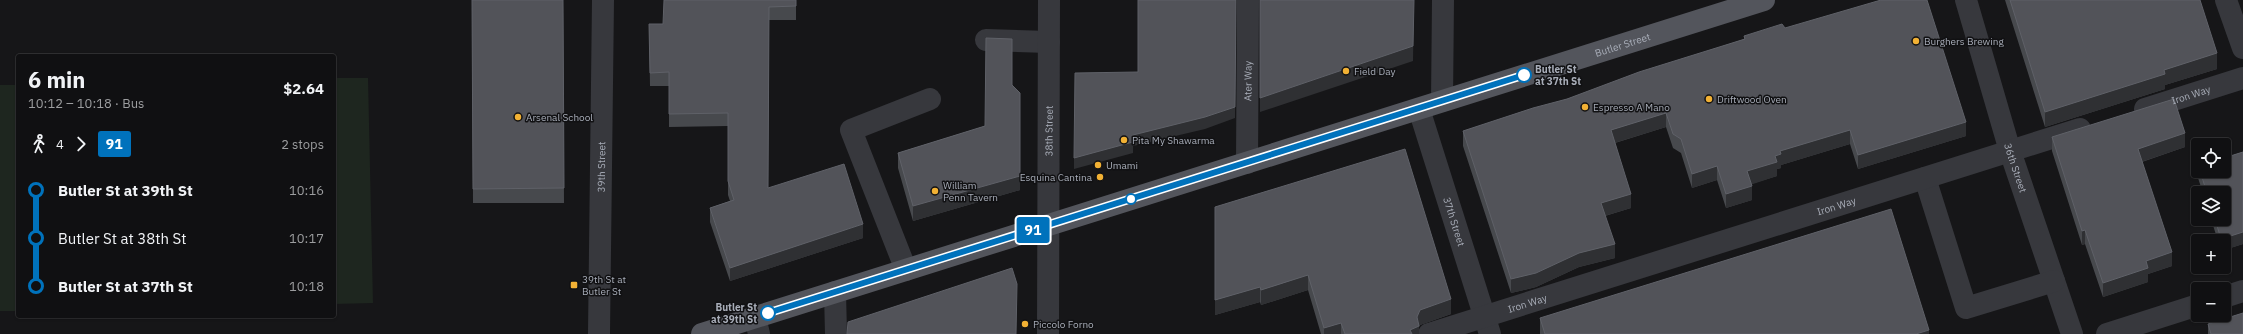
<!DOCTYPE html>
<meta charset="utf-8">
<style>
body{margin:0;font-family:"IBM Plex Sans",sans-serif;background:#19191b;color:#f1f3f6;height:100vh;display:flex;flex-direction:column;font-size:15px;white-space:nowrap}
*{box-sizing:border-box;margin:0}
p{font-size:13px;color:#9c9d9f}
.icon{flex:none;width:22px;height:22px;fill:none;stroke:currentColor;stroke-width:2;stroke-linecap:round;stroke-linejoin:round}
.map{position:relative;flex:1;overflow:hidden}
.panel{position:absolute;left:16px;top:54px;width:320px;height:264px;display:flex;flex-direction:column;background:#101012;border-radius:4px;box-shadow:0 1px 3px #0004,0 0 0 1px #303032}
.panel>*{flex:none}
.badge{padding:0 8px;border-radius:3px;font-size:14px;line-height:26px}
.fabs{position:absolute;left:2191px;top:138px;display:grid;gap:8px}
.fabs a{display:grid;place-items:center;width:40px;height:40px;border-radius:4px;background:#101012;box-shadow:0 1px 3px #0004,0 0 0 1px #303032;font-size:20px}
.map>.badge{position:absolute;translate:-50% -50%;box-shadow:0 0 0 2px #fff}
.legs{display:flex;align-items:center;gap:6px;height:44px;padding:0 12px;font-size:13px}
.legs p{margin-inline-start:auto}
.overview{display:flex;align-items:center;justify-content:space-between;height:68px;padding:0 12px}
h1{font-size:22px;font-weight:700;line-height:30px}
ul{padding:0 12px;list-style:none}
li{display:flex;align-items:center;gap:14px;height:48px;font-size:15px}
li i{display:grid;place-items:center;width:6px;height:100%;margin:0 5px;background:currentColor}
li i::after{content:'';width:10px;height:10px;margin:-5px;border:3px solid;border-radius:50%;background:#101012}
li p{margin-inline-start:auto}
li:first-child i{background:linear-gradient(#0000 50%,currentColor 0)}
li:last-child i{background:linear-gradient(currentColor 50%,#0000 0)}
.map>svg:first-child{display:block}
.green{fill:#1e261f}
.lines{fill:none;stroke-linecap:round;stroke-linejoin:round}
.minor{stroke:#37383d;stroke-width:22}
.major{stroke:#53555c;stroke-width:22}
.wall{fill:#47494d}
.shaded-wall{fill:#2f3033}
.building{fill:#525359;stroke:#5f6168}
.line-1-casing{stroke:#fff;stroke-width:9}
.line-1{stroke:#0072bc;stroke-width:6}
.poi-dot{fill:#f2b134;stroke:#111113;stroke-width:1.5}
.stop-1-dot{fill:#fff;stroke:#0072bc;stroke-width:2}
.labels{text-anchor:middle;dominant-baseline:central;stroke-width:3;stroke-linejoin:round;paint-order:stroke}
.poi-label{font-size:10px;fill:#a8adb8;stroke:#111113;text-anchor:start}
.street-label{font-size:10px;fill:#a8adb8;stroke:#111113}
.stop-label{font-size:10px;font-weight:bold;fill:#a8adb8;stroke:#111113;text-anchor:start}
</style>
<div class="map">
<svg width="2243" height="334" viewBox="0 0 2243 334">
<rect width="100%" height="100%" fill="#161618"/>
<!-- green -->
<path class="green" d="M334 78H368L373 303 334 304Z
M0 85H18V311H0Z"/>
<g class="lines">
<!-- minor -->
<g class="minor">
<path id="s1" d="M1966 0 2010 151 2072 334"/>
<path d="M2226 0 2243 48"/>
<path d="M986 40 1049 42"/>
<path d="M1442 101 1443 0"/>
<path id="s2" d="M1419 109 1490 334"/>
<path id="s3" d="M2145 109 2243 78"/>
<path id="s4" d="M1247 163 1248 0"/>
<path d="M1925 178 1966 308 2054 281"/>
<path d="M906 270 851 130 930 99"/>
<path d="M835 292 836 334"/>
<path d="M2224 297 2243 291"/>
<path d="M755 317 759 334"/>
<path id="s5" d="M599 334 603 0"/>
<path id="s6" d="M1048 334 1049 0"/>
<path id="s7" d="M1429 334 2080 129"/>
<path d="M2107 334 2198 305"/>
</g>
<!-- major -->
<path class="major" id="s8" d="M702 334 1764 0"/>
</g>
<!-- wall -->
<path class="wall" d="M472 0H563L564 203H473Z
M796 0V20H769L768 188 863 238 730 281 710 222V208L730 201 728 195V126L669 127V86H650L649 24H663Z
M2005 0H2200L2217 69 2165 85V89L2045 127Z
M1785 28 1966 136 1858 169 1850 144 1781 165V168L1777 169V176L1751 184 1752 200 1726 208 1717 180 1692 188 1681 153 1673 148 1666 127 1615 143 1631 208 1605 216 1615 258 1579 267 1536 287 1511 293 1463 146V131L1567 99 1744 39V36Z
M1012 85 1020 190 913 221 898 168V153L985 126Z
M2052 137 2185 147 2142 162 2172 266 2148 274V282L2103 297 2085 244 2082 245 2052 151Z
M2243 152V244L2224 250V241H2218L2211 219H2224V193H2203L2198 178V171H2224V158Z
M1215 207 1451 314 1420 325 1419 327V334H1321L1308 290 1261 305 1260 302 1215 315Z
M1540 318 1929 334H1540Z
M2208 324 2243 334H2208Z"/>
<!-- shaded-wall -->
<path class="shaded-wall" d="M1236 0 1235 118 1205 129 1133 146V153L1074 169V158L1133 135Z
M1414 0 1413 61 1260 112V98Z
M2217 53V69L2165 85V89L2045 127V112L2164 70Z
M1020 93V190L913 221V206Z
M1666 113V127L1611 144V130Z
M1966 122V136L1858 169V155Z
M1850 130V144L1781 165V168L1777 169V176L1747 186V171L1775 156 1780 151Z
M2185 133V147L2138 163V149Z
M1717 166V180L1692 188V174Z
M1752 186V200L1726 208V194Z
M1631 194V208L1601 217V203Z
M863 224V238L730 281V268Z
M2085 230V244L2082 245V231Z
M2243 232V244L2224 250V241H2221V239Z
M1615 244V258L1579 267 1536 287 1511 293V279L1579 253Z
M2172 252V266L2148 274V282L2103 297V283L2146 261Z
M1308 275V290L1261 305V290Z
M1260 287V302L1215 315V300Z
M1451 299V314L1420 325 1419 327V334H1410V330L1420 310Z
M1341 323V334H1324V328Z
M1929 330V334H1916Z"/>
<!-- building -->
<path class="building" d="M472 0H563L564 188 473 189Z
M664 0H796V6L769 7 768 188 844 164 863 224 730 268 710 208 734 200 728 181V113L669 114V72L650 73 649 24H663Z
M1138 0H1236L1235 107 1205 117 1133 135V142L1074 158 1075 73 1138 72Z
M1260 0H1414L1413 46 1260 98Z
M1881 0H1927L1966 122 1858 155 1850 130 1780 151 1781 154 1775 156 1777 162 1747 171 1752 186 1726 194 1717 166 1692 174 1681 139 1673 134 1666 113 1611 130 1631 194 1601 203 1615 244 1579 253 1536 273 1511 279 1463 131 1533 108 1567 99 1639 72 1745 39 1744 36 1782 24 1785 28Z
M2010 0H2200L2217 53 2164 70 2165 74 2045 112Z
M986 38 1012 39V85L1020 93V176L913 206 898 153 985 126Z
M2174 99 2185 133 2138 149 2172 252 2146 261 2148 268 2103 283 2085 230 2082 231 2052 137Z
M1405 149 1451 299 1420 310 1417 317 1419 326 1410 330 1412 334H1345L1341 323 1324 328 1308 275 1261 290 1260 287 1215 300V207Z
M2243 152V232L2221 239 2215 219H2224V193H2207L2200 171H2224V158Z
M1891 209 1929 330 1916 334H1545L1540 318Z
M1012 268 1017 284 1016 334H847L848 322Z
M2243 313V334H2211L2208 324Z"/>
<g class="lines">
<!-- line-1 casing -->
<g class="line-1-casing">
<path id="line-1" d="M768 313 1524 75"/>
</g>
<!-- line-1 -->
<use href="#line-1" class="line-1"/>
</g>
<!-- markers -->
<g class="poi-dot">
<circle cx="1916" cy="41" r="4"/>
<circle cx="1346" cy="71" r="4"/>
<circle cx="1709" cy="99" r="4"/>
<circle cx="1585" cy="107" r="4"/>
<circle cx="518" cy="117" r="4"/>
<circle cx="1124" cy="140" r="4"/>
<circle cx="1098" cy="165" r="4"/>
<circle cx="1100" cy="177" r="4"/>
<circle cx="935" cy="191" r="4"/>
<rect x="570" y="281" width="8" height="8" rx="2"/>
<circle cx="1025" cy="324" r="4"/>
</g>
<g class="stop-1-dot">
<circle cx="1524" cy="75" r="7"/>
<circle cx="1131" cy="199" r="5"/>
<circle cx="768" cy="313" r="7"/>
</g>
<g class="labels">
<!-- poi labels -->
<g class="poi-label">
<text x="1924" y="41">Burghers Brewing</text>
<text x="1354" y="71">Field Day</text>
<text x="1717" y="99">Driftwood Oven</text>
<text x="1593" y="107">Espresso A Mano</text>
<text x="526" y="117">Arsenal School</text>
<text x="1132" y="140">Pita My Shawarma</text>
<text x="1106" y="165">Umami</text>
<text x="1092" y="177" text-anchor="end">Esquina Cantina</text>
<text x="943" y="185">William<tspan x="943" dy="12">Penn Tavern</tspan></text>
<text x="582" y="279">39th St at<tspan x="582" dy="12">Butler St</tspan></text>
<text x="1033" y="324">Piccolo Forno</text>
</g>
<!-- street labels -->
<g class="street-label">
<text stroke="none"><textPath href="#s8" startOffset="965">Butler Street</textPath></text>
<text stroke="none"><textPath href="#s4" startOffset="82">Ater Way</textPath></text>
<text stroke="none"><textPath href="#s3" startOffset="48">Iron Way</textPath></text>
<text stroke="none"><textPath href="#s6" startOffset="203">38th Street</textPath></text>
<text stroke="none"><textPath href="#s5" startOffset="167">39th Street</textPath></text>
<text stroke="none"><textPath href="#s1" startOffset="175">36th Street</textPath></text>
<text stroke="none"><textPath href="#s7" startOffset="427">Iron Way</textPath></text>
<text stroke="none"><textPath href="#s2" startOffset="118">37th Street</textPath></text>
<text stroke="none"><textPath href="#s7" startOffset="103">Iron Way</textPath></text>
</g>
<!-- stop labels -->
<g class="stop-label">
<text x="1535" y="69">Butler St<tspan x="1535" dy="12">at 37th St</tspan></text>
<text x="757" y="307" text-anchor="end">Butler St<tspan x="757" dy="12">at 39th St</tspan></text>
</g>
</g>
</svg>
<div class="fabs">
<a><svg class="icon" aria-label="locate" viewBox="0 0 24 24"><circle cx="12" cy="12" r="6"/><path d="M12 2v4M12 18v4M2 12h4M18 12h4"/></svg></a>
<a><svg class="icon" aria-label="layers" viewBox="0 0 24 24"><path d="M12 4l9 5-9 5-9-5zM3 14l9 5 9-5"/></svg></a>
<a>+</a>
<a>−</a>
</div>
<b class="badge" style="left:1033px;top:230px;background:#0072bc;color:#fff">91</b>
<section class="panel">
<div class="overview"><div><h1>6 min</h1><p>10:12 – 10:18 · Bus</p></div><b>$2.64</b></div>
<div class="legs"><svg class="icon" aria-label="walk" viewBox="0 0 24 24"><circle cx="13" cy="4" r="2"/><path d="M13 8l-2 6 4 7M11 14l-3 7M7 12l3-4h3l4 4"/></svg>4<svg class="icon" aria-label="forward" viewBox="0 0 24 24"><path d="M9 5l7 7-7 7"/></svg><b class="badge" style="background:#0072bc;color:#fff">91</b><p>2 stops</p></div>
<ul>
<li><i style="color:#0072bc"></i><b>Butler St at 39th St</b><p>10:16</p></li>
<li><i style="color:#0072bc"></i><span>Butler St at 38th St</span><p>10:17</p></li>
<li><i style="color:#0072bc"></i><b>Butler St at 37th St</b><p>10:18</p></li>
</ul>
</section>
</div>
